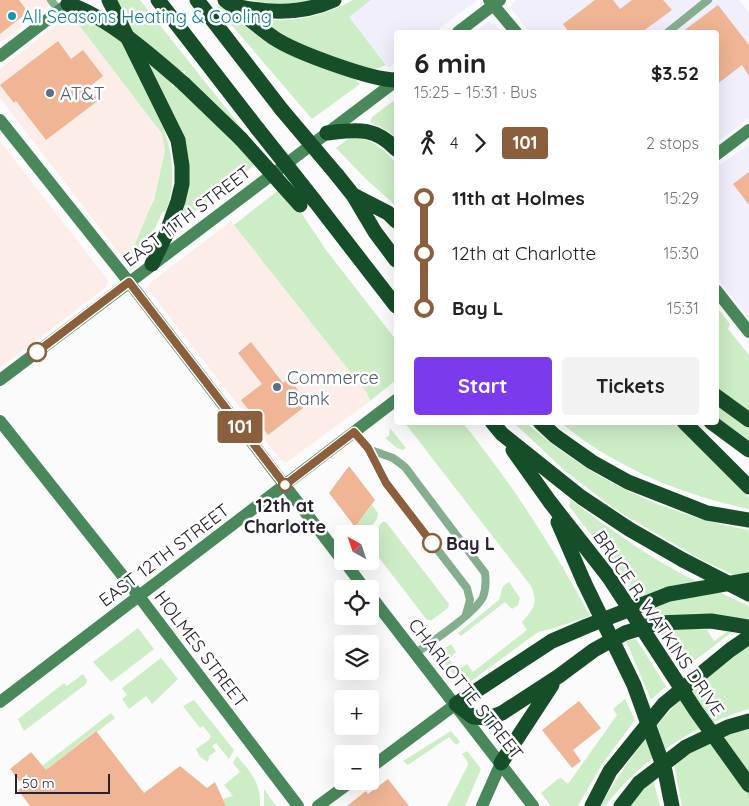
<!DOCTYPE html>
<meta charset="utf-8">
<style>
body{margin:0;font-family:Quicksand,sans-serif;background:#f2f2f2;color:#222;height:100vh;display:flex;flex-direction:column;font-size:19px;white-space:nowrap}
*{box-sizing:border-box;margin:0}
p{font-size:16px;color:#767676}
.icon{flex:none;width:28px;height:28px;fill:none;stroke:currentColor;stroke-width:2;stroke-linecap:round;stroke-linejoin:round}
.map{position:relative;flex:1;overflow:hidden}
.side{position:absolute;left:394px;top:30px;width:325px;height:395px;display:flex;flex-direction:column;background:#fff;border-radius:5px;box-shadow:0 5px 20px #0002}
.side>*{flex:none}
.badge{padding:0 10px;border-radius:4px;font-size:18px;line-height:32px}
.needle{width:32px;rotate:320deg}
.controls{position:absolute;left:334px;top:525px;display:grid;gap:10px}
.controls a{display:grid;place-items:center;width:45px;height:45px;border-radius:5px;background:#fff;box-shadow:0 5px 20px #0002;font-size:25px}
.scale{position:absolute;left:15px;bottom:12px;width:95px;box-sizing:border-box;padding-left:5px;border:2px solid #28212e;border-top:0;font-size:14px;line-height:18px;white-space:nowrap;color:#28212e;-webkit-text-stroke:4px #fff;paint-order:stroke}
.map>.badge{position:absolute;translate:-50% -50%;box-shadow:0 0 0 2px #fff}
.legs{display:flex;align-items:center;gap:8px;height:55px;padding:0 20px;font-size:16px}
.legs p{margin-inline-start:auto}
.summary{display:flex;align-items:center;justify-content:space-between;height:85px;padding:0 20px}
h1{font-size:28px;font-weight:800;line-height:38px}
.button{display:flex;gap:10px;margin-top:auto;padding:10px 20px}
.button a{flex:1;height:58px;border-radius:5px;background:#7c3aed;color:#fff;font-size:20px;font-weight:800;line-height:58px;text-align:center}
.button a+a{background:#f2f2f2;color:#222}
ul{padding:0 20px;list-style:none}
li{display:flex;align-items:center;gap:18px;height:55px;font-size:19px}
li i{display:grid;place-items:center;width:8px;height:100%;margin:0 6px;background:currentColor}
li i::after{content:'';width:12px;height:12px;margin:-6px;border:4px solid;border-radius:50%;background:#fff}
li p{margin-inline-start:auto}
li:first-child i{background:linear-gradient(#0000 50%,currentColor 0)}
li:last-child i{background:linear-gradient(currentColor 50%,#0000 0)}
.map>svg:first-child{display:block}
.commercial{fill:#fcede9}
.industrial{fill:#f1effc}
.green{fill:#ccedc5}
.building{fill:#efb594}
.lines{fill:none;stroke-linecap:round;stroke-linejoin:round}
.lane{stroke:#85ae8e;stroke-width:8}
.secondary{stroke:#49885b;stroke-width:12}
.highway{stroke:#164e29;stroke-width:15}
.highway-bridge{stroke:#164e29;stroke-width:15}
.line-1-casing{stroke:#fff;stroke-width:11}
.line-1{stroke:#8b5e3c;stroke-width:8}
.culture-dot{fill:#0f9aa8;stroke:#fff;stroke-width:2}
.service-dot{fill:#5c6f8a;stroke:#fff;stroke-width:2}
.stop-1-dot{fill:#fff;stroke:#8b5e3c;stroke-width:2.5}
.labels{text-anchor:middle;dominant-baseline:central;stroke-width:5;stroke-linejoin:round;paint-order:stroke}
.culture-label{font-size:18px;fill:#0d838f;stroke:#fff;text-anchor:start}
.service-label{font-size:18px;fill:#4e5e75;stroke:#fff;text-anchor:start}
.street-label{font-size:18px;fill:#28212e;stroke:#fff}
.stop-label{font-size:18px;font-weight:bold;fill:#28212e;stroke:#fff}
</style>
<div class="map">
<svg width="749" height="806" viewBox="0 0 749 806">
<rect width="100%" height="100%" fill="#fbfbfb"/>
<!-- commercial -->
<path class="commercial" d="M0 0H56L0 43Z
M62 20H75L162 135 164 139 165 151 162 165 149 213 134 246 122 257 0 98V69Z
M0 141 107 279 108 283 106 287 0 368Z
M231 221 367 393 370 401 286 463 280 459 147 288 150 283Z"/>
<!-- industrial -->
<path class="industrial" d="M371 0H477L435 32H396V62L389 68 349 17Z
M516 0H739L749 12V118L716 143V32H529L513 11 511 5Z
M488 22 496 25 502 32H475Z
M749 144V319L716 277V168Z"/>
<!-- green -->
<path class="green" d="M115 0H140L248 136 184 75 186 71H179L171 83 173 87 176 85 256 164 185 219 181 218 186 200 188 177Z
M251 0H316C294 4 273 5 251 0Z
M353 0H371L349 17 386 65 375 69 358 66 293 41 252 18C289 24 320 18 353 0Z
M221 5 255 32 354 78 360 84 312 119 217 8Z
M79 16C92 21 114 33 124 44 131 53 135 68 141 78 163 122 183 162 166 212H162C156 229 146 245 132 258L129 256 128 257 126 254 134 246 154 199 165 151 162 134 75 20Z
M396 99V138L388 131 370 122 372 117Z
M359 138C375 141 385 151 396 163V206L367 180 336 148 348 139Z
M280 189 302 214 326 250 396 340V380L370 401 367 393 234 225Z
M716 306 730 324 728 329 749 355V412L716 388Z
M716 405 749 429V440L716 417Z
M405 423H463C511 483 554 548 590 616L551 629 538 632 470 682 466 678C451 676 449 669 440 657L441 651 451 644 456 652 449 659 458 670 467 664 473 672 527 630 522 622C533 609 539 604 531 586Z
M514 423H526C592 480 663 514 749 530V575L736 576 700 559 618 511 565 471Z
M561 423H673L694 440 743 491 749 498V509C682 495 614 467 561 423Z
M390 428 406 448 403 450 397 448 385 438 389 436Z
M571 500C611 530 652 560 698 582L638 596 621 570 619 571 569 506Z
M372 505 378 513 377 519 366 534H360L355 527Z
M382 522H386L449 604 448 608 432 620H427L370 546V538Z
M509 582 520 598 518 605 512 609 505 602 461 636 458 633 499 600 503 586Z
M716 591 749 606V619L727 617 652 619 645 608 697 594Z
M138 628 154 649 111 682 93 662Z
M687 628 707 630 714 641 727 632H732L684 669 660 632Z
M636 639 666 686 651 700 626 641Z
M749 645V709C694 725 640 760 605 806L601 805C627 760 658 719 697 685 713 670 732 658 749 645Z
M161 658 178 679 152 704 146 696 129 709 122 699 127 695 122 688Z
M83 674 87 680 86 684 24 731 18 719 64 683 67 686Z
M625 699 635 720 602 764 578 806H551L541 793 558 779 561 778 568 784 617 715 613 709Z
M194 700 234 750 229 759 216 743 212 746 216 751 209 756 208 762 200 757 196 749 209 740 211 736 203 726 200 728 183 706Z
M111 713 115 718 97 732 95 731 46 770 42 766Z
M749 727V806H682L674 764C698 748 722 736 749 727Z
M451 731 460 742 456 745 449 737 408 765 403 761Z
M467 751 481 769 465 806H447L468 765V762L462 754Z
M237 756C251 773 261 782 260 806H226L223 799 233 796 224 785 240 772 233 763Z
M653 779 660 806H626Z
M264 789 276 806H264Z"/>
<!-- building -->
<path class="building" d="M0 0H19L28 12 0 34Z
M595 0H613L620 9 632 0H663L672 10 642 32H569L563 24Z
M718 5 749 45V76L742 65 716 85V32H682Z
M58 41 71 59 83 50 103 76 89 87 99 100 46 140 16 101 14 103 0 85Z
M749 172V205L733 184Z
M251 342 283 383 289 378 298 390 293 394 303 408 268 435 241 400 262 384 238 353Z
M349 466 375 500 355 527 329 493Z
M579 701 601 728 573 750 581 761 572 768 542 730Z
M96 731 144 793 180 766 207 788 215 782 226 806H30L18 790 23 786 10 769 31 752 46 770Z
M388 779 409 806H347L366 791 368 794Z"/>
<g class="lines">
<!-- lane -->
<path class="lane" d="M51 0 59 11
M668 32 708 0
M354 432 368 449 386 483 467 588 470 600 466 614
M368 449 393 458 405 467 485 573C486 581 486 589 483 597 474 614 433 641 416 653"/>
<!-- secondary -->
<path class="secondary" d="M489 0 516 32
M458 32 500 0
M0 56 73 0
M0 120 129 282 342 560
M716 155 749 130
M716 290 749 332
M0 380 396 81
M0 421 138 595 298 806
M344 561 365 589
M370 595 533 806
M0 702 396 400
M370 768 456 704
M318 806 352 781
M482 806 501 763"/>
<!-- highway -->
<path class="highway" d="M109 0 178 140 182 166V184L178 201 165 237 152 264
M158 0 257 128
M197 0 282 110
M225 0C241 12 257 26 274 38 295 52 371 80 396 80
M235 6C267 13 304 14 334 0
M184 84 241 139
M327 133C356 130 374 126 396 149
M337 175 353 195 375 232 396 260
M353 195 388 213 396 221
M314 200 396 306
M716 396 749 420
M492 422 502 434 581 497 629 529 683 560
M540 422 555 436 592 462 628 482 707 513 749 520
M684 422 749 487
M711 422 749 450
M513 450 550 502 608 576
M558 522 584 582
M749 580 669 594 587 626 552 641 456 704 473 717 489 718 502 713 559 676 594 650 625 633 657 623 711 621 749 627
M501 763 552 685
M592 806 610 771 664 704 730 650 749 637
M621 806 639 783 686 747 728 727 749 721"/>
<!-- highway-bridge -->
<path class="highway-bridge" d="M68 4C107 16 153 57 184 84
M282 110 337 175
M257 128 314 200
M241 139 300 205
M683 560 749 594
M608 576 696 711 749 785
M584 582 634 685 665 771 672 806"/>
</g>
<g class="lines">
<!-- line-1 casing -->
<g class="line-1-casing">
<path id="line-1" d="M37 352 129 282 285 485 354 432 368 448 386 483 432 543"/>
</g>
<!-- line-1 -->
<use href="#line-1" class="line-1"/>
</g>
<!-- markers -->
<circle class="culture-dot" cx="12" cy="16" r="5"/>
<g class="service-dot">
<circle cx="50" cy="93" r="5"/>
<circle cx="277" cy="387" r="5"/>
</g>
<g class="stop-1-dot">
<circle cx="37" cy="352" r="9"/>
<circle cx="285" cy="485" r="6"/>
<circle cx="432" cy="543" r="9"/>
</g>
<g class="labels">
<!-- culture labels -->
<g class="culture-label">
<text x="22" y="16">All Seasons Heating &amp; Cooling</text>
</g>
<!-- service labels -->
<g class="service-label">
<text x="60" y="93">AT&amp;T</text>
<text x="287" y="377">Commerce<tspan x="287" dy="21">Bank</tspan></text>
</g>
<!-- street labels -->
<g class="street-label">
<text transform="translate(187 216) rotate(-37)">EAST 11TH STREET</text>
<text transform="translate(164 555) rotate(-37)">EAST 12TH STREET</text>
<text transform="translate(659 623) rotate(56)">BRUCE R. WATKINS DRIVE</text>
<text transform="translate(201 649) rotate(53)">HOLMES STREET</text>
<text transform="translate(466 689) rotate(52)">CHARLOTTE STREET</text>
</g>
<!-- stop labels -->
<g class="stop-label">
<text x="285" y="505">12th at<tspan x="285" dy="21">Charlotte</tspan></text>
<text x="446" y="543" text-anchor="start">Bay L</text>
</g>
</g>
</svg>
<div class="controls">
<a><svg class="needle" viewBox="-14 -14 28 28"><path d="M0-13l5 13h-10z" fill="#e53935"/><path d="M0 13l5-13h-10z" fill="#767676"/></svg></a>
<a><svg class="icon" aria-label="locate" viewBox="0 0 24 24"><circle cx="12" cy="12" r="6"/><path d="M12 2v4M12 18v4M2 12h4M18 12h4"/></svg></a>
<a><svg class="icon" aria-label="layers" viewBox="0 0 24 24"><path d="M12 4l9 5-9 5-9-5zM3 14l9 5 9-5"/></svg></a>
<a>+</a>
<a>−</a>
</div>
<div class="scale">50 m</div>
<b class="badge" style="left:240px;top:427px;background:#8b5e3c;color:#fff">101</b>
<section class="side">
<div class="summary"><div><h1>6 min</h1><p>15:25 – 15:31 · Bus</p></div><b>$3.52</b></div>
<div class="legs"><svg class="icon" aria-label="walk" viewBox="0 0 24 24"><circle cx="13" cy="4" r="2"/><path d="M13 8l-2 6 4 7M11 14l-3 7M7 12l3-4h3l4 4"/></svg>4<svg class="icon" aria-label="forward" viewBox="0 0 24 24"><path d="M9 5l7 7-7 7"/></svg><b class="badge" style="background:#8b5e3c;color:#fff">101</b><p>2 stops</p></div>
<ul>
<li><i style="color:#8b5e3c"></i><b>11th at Holmes</b><p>15:29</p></li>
<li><i style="color:#8b5e3c"></i><span>12th at Charlotte</span><p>15:30</p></li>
<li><i style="color:#8b5e3c"></i><b>Bay L</b><p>15:31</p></li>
</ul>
<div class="button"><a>Start</a><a>Tickets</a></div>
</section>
</div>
